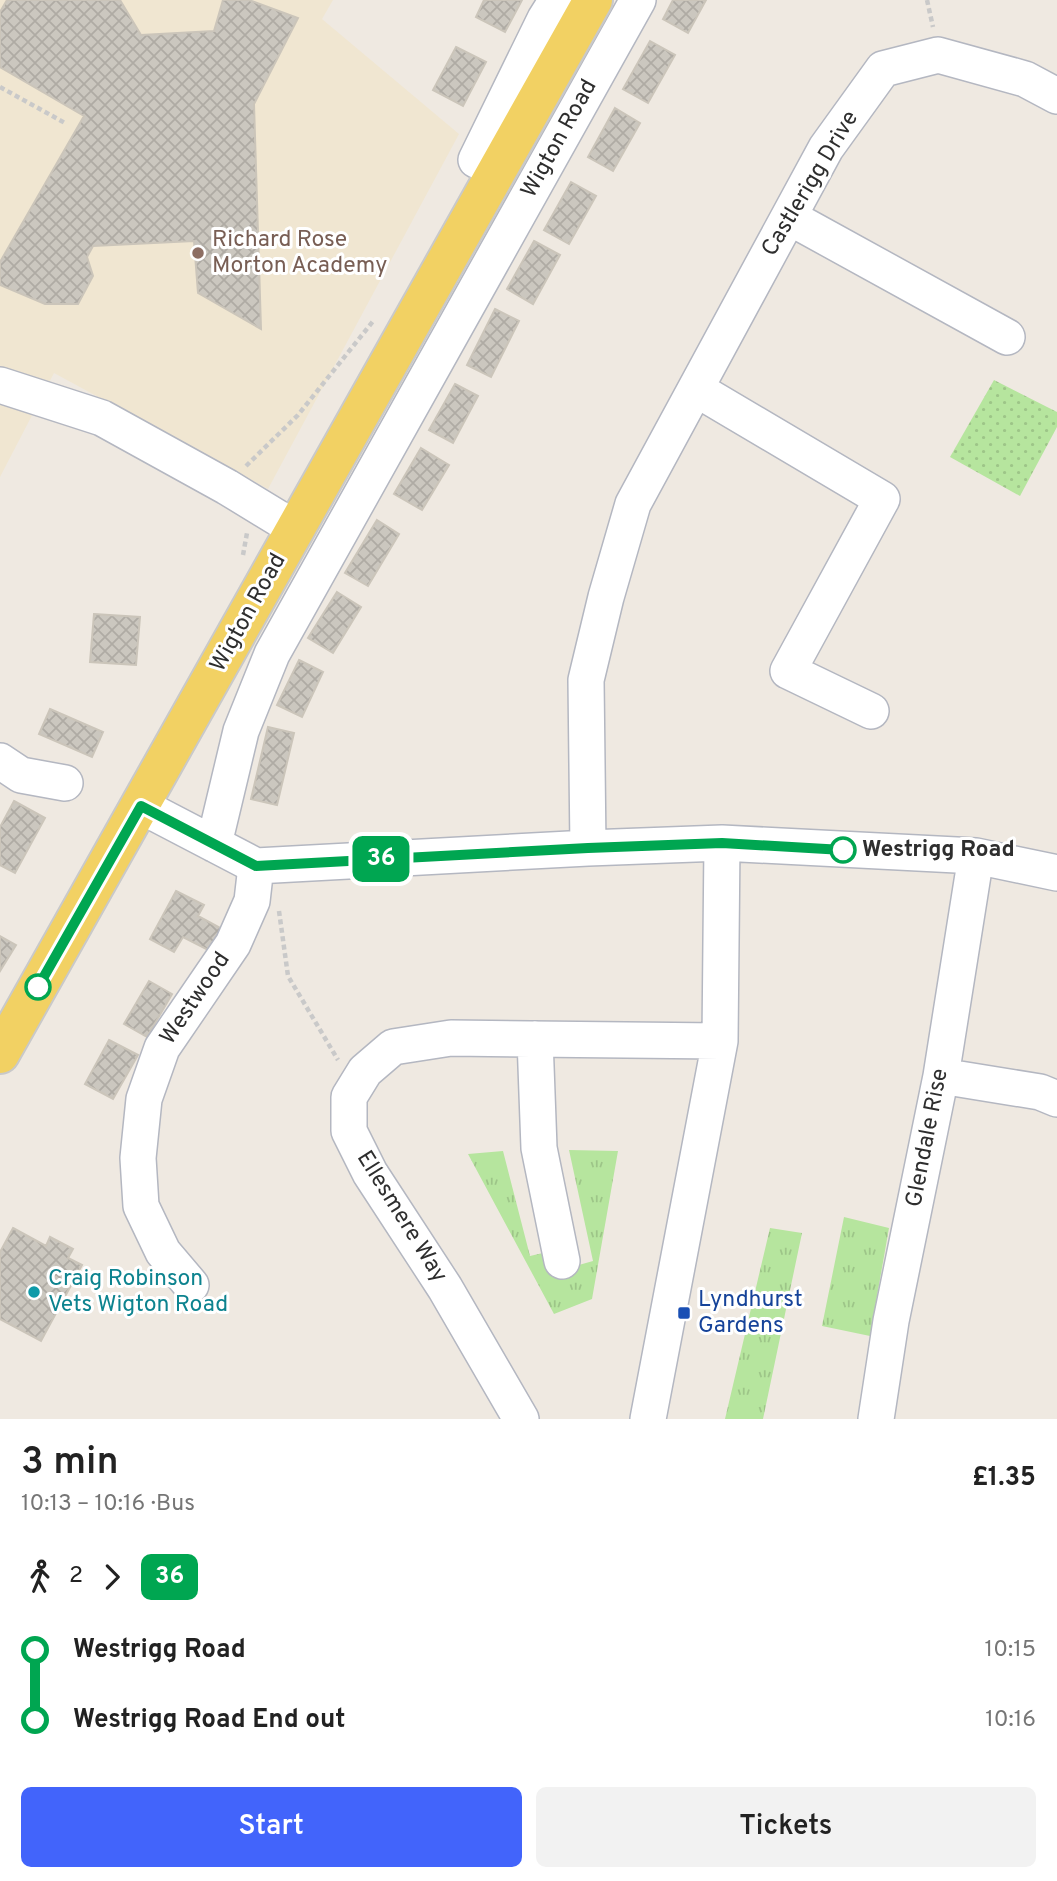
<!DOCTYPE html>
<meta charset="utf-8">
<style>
body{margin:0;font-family:Overpass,sans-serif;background:#f2f2f2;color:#222;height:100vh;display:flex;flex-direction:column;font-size:26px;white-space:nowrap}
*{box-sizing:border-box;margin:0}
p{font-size:23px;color:#767676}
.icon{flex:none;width:38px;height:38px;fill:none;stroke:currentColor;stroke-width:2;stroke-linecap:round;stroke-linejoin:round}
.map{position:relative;height:1419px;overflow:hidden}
.side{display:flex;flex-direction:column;background:#fff;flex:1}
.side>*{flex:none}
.badge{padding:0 14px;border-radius:10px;font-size:24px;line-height:46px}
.map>.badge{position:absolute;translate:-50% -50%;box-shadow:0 0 0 4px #fff}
.legs{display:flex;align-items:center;gap:10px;height:77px;padding:0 21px;font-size:23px}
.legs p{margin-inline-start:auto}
.headline{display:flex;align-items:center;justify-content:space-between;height:119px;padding:0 21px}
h1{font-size:38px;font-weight:600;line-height:52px}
.cta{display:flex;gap:14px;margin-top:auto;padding:14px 21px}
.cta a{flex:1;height:80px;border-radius:10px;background:#4264fb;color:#fff;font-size:28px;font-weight:600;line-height:80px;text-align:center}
.cta a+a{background:#f2f2f2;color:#222}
ul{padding:0 21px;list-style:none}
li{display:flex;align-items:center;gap:24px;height:70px;font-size:26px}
li i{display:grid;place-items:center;width:10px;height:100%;margin:0 9px;background:currentColor}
li i::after{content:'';width:18px;height:18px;margin:-9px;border:5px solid;border-radius:50%;background:#fff}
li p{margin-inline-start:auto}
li:first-child i{background:linear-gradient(#0000 50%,currentColor 0)}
li:last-child i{background:linear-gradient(currentColor 50%,#0000 0)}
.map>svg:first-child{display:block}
.education{fill:#f0e6d1}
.grass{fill:url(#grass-tufts)}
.park{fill:url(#park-dots)}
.building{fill:url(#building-cross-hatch);stroke:#cbc5ba;stroke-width:2}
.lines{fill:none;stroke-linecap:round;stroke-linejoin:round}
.minor-casing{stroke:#b4b7c1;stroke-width:38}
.major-casing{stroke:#c9c9c9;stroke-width:42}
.path{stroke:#c9c9c9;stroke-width:4.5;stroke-dasharray:5 3.5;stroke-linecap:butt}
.minor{stroke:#fff;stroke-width:35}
.major{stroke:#f2d163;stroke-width:38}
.line-1-casing{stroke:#fff;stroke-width:16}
.line-1{stroke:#00a651;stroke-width:10}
.education-dot{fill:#8d6e63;stroke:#fff;stroke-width:2.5}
.stop-1-dot{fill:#fff;stroke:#00a651;stroke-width:3.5}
.culture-dot{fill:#0f9aa8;stroke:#fff;stroke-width:2.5}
.transit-dot{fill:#1a4fb4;stroke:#fff;stroke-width:2.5}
.labels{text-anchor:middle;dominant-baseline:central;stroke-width:6;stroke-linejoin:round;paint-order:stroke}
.street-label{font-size:23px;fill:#2e2e2e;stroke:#fff}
.education-label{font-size:23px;fill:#785e54;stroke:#fff;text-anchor:start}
.stop-label{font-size:23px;font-weight:bold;fill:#2e2e2e;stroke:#fff;text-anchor:start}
.culture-label{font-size:23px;fill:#0d838f;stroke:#fff;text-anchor:start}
.transit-label{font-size:23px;fill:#164399;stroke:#fff;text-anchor:start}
</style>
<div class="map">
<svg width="1057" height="1419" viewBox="0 0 1057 1419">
<defs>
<pattern id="grass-tufts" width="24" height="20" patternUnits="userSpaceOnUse" patternTransform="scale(1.75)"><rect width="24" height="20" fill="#b6e59e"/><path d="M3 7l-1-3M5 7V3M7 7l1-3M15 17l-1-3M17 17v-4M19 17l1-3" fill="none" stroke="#9dc588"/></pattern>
<pattern id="park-dots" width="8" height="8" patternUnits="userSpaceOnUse" patternTransform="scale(1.75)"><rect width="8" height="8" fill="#b6e59e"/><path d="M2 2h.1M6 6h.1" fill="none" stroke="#9dc588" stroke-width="1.8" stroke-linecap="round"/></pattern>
<pattern id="building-cross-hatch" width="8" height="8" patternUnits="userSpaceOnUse" patternTransform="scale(1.75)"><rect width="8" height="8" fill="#cbc7bf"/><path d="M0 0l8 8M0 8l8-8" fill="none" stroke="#afaba4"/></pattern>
</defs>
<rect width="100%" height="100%" fill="#efe9e1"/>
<!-- education -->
<path class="education" d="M0 0H333L322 19 459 134 268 489 54 373 0 477Z"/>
<!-- grass -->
<path class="grass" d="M569 1150 618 1151 592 1299 554 1314 468 1154 503 1151 530 1256 547 1252 554 1272 593 1261Z
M844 1217 889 1228 870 1336 822 1326Z
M770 1228 802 1233 763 1419H725Z"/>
<!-- park -->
<path class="park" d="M994 380 1057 412V427L1020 496 950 457Z"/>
<!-- building -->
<path class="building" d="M7 0H120L141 35 214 31 223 0H249L298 18 254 104 261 329 198 293 194 241 93 246 87 257 93 276 78 304H45L0 285V262L84 116 0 67V12Z
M484 0H522L505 32 476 17Z
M673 0H706L688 33 663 19Z
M650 41 675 55 648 103 623 89Z
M456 47 486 62 463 106 433 90Z
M615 108 640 123 613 171 588 157Z
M571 182 596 196 569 244 544 230Z
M534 241 560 255 533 304 507 289Z
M495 309 519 321 491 377 467 365Z
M455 384 478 396 453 443 429 430Z
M421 448 449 465 422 510 394 494Z
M377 520 399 534 368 586 345 573Z
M337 592 361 607 333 653 308 638Z
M94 614 140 617 136 665 90 662Z
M299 660 323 672 302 717 277 705Z
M50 709 103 732 92 757 39 734Z
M268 727 294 733 277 805 251 799Z
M14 801 45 818 15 873 0 865V827Z
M176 891 204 905 198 916 222 929 210 951 183 937 174 952 150 939Z
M0 936 16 945 0 971Z
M149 981 172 994 147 1037 124 1024Z
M109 1040 138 1055 113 1099 85 1084Z
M13 1228 46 1246 50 1237 73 1249 68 1258 82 1265 41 1341 0 1319V1252Z"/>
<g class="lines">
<!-- minor casing -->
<g class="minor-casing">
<path id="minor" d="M497 170 476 160 545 19 557 0
M789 217 1007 337
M0 385 102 418 227 487 296 529
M696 389 882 499 788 671 871 711
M0 761 21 775 65 783
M141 806 256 866 588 848 722 843 976 856 1057 873
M214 844 241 731 272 654 638 0
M588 848 586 680 606 597 633 504 826 148 883 69 938 55 1025 79 1057 96
M535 1039 539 1148 562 1261
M941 1076 1040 1092 1057 1099
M191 1285 163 1252 141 1206 138 1158 144 1099 162 1048 233 944 252 901 256 866
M521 1419 445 1288 370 1173 349 1131V1097L365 1071 393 1047 451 1038 720 1041
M648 1419 720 1041 722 843
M876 1419 891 1321 941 1076 976 856"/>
</g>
<!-- major casing -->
<g class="major-casing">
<path id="major" d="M0 1054 593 0"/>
</g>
<!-- path -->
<path class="path" d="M927 0 933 27
M0 87 65 123
M246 466 298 415 374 320
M243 555 247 533
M279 911 288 976 338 1060"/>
<!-- minor -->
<use href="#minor" class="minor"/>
<!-- major -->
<use href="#major" class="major"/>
</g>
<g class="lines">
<!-- line-1 casing -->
<g class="line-1-casing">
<path id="line-1" d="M38 987 141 806 256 866 588 848 722 843 843 850"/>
</g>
<!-- line-1 -->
<use href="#line-1" class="line-1"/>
</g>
<!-- markers -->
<circle class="education-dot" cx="198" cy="253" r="7"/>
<g class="stop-1-dot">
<circle cx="843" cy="850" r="12"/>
<circle cx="38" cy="987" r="12"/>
</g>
<circle class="culture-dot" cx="34" cy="1292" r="7"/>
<rect class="transit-dot" x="677" y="1306" width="14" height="14" rx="3.5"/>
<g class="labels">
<!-- street labels -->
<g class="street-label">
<text transform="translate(560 139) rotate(-61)">Wigton Road</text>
<text transform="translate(811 184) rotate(-59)">Castlerigg Drive</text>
<text transform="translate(249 613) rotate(-61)">Wigton Road</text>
<text transform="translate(196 999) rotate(-56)">Westwood</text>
<text transform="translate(928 1138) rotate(-79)">Glendale Rise</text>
<text transform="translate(401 1217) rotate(58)">Ellesmere Way</text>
</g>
<!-- education labels -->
<g class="education-label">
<text x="212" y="240">Richard Rose<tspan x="212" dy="26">Morton Academy</tspan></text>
</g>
<!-- stop labels -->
<g class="stop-label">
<text x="862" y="850">Westrigg Road</text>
</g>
<!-- culture labels -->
<g class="culture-label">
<text x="48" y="1279">Craig Robinson<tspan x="48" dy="26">Vets Wigton Road</tspan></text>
</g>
<!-- transit labels -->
<g class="transit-label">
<text x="698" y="1300">Lyndhurst<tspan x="698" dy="26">Gardens</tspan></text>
</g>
</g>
</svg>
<b class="badge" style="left:381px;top:859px;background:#00a651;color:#fff">36</b>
</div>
<section class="side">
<div class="headline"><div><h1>3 min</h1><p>10:13 – 10:16 · Bus</p></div><b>£1.35</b></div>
<div class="legs"><svg class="icon" aria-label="walk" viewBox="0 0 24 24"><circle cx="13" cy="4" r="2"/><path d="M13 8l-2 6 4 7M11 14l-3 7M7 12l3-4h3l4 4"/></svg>2<svg class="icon" aria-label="forward" viewBox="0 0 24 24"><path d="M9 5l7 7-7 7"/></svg><b class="badge" style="background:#00a651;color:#fff">36</b></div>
<ul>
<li><i style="color:#00a651"></i><b>Westrigg Road</b><p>10:15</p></li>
<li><i style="color:#00a651"></i><b>Westrigg Road End out</b><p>10:16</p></li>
</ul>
<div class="cta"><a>Start</a><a>Tickets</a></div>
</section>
